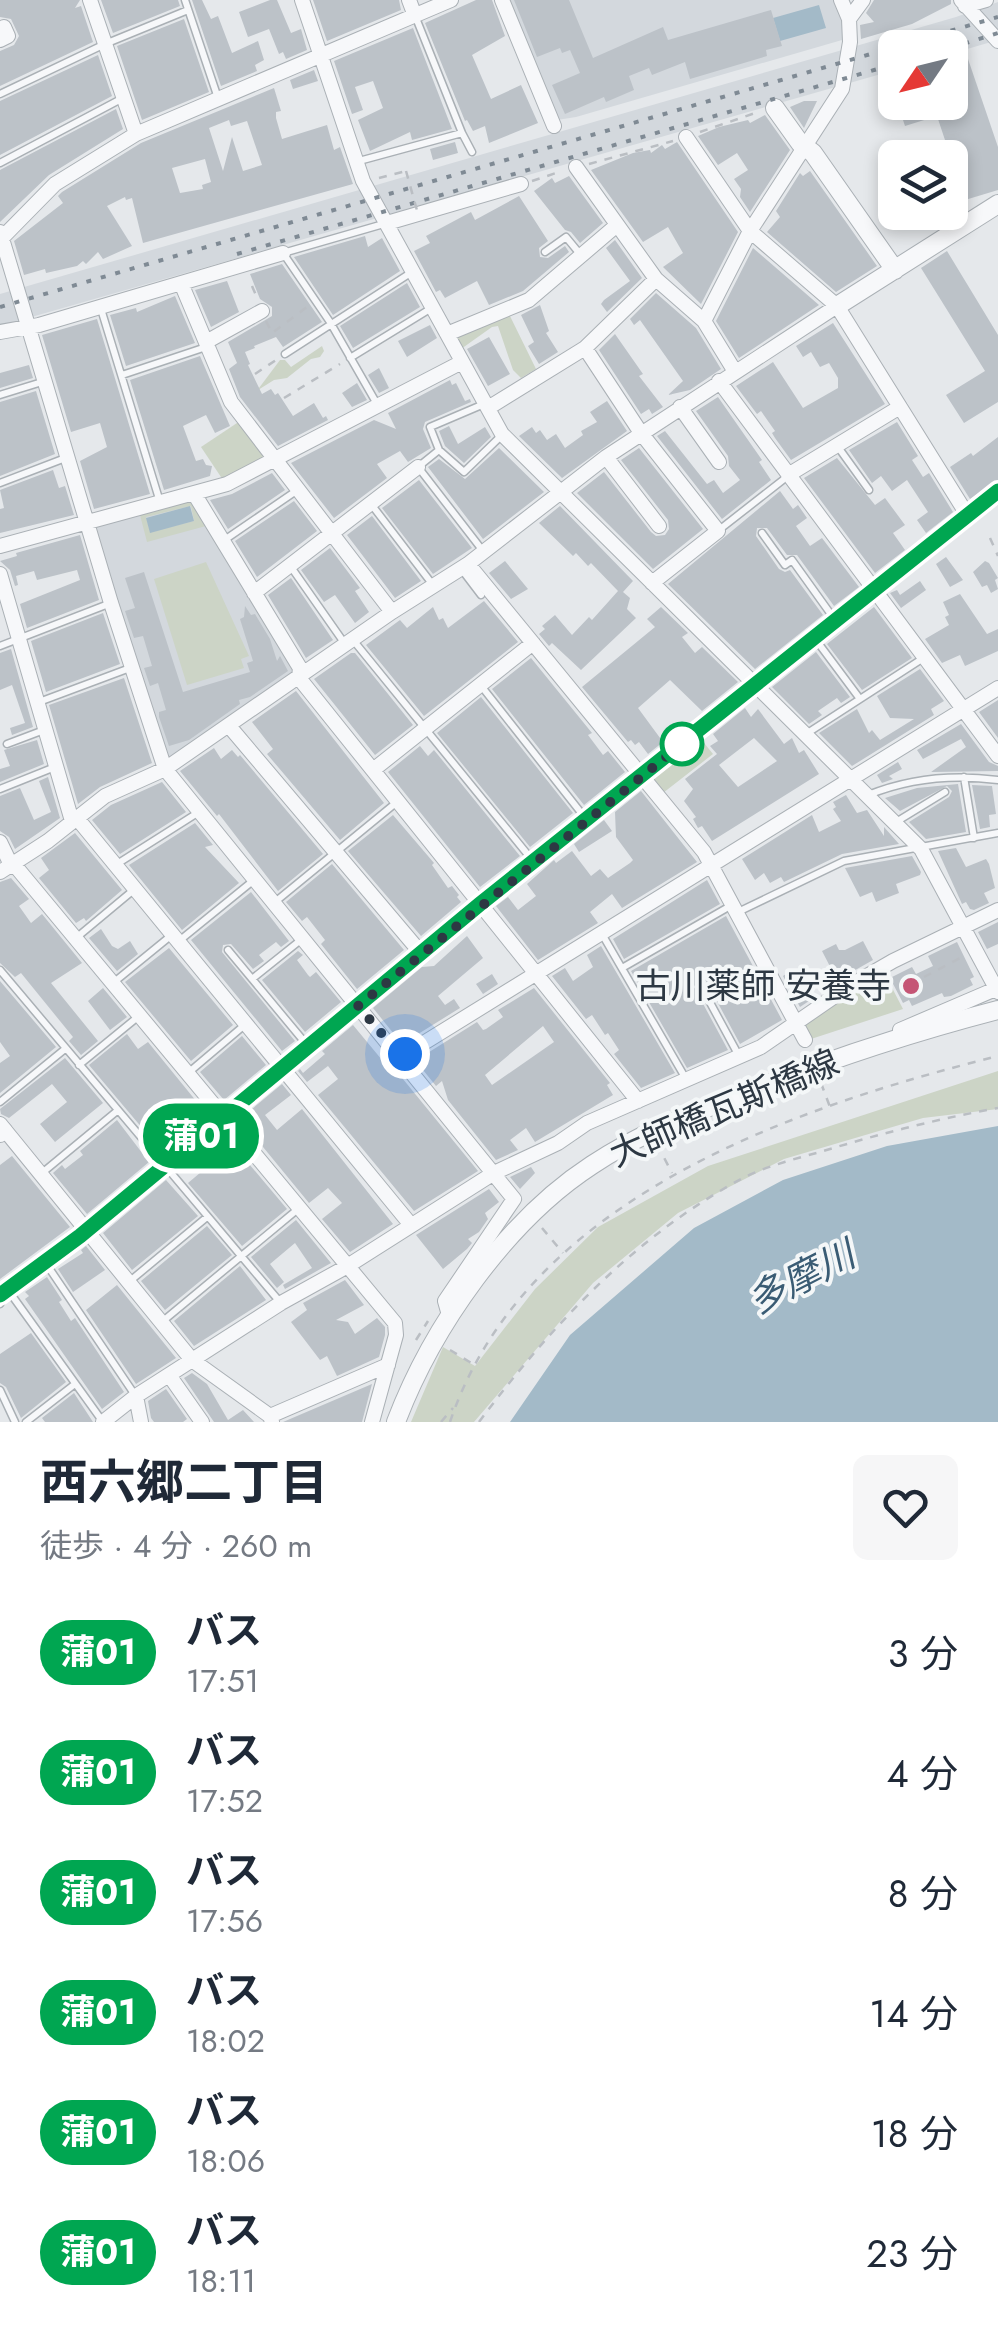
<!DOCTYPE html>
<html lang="ja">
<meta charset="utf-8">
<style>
body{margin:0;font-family:Jost,"Noto Sans JP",sans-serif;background:#f6f6f7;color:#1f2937;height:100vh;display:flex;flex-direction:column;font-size:38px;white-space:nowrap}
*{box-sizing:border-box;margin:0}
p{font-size:32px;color:#747a83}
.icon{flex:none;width:55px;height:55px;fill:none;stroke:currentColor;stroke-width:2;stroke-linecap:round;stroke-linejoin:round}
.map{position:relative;height:1422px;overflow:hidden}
.sheet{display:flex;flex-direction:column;background:#fff;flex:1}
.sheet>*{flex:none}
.badge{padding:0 20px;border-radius:32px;font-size:35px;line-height:65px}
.needle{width:65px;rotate:235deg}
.fabs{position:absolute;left:878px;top:30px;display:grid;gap:20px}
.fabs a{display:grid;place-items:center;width:90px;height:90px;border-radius:15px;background:#fff;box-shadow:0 5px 15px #0003;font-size:50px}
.you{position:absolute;width:50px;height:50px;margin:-25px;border:8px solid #fff;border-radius:50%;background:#1a73e8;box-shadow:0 0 0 15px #1a73e833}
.map>.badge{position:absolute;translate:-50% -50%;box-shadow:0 0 0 5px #fff}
.round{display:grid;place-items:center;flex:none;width:105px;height:105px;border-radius:15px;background:#f6f6f7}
.summary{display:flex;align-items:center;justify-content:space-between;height:170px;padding:0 40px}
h1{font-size:48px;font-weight:700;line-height:75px}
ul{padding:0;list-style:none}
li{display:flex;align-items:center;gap:30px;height:120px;padding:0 40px}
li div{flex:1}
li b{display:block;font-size:38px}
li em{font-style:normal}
li .badge{min-width:110px;font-weight:700;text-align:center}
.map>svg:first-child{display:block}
.built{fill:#d3d8dd}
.green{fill:#ccd4c6;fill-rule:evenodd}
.water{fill:#a3bac8}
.building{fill:#bcc2c8;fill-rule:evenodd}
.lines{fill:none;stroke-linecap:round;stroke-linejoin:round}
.service-casing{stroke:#aab0b5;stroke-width:9}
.minor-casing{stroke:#aab0b5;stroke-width:16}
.tertiary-casing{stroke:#aab0b5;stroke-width:20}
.path{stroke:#babec3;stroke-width:2.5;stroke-dasharray:8 8;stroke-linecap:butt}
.service{stroke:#f7f8fa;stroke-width:6}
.minor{stroke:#f7f8fa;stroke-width:14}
.tertiary{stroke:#f7f8fa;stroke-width:18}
.rail{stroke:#7f8a94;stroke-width:4;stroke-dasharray:5 10;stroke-linecap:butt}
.path-bridge{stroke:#babec3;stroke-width:2.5;stroke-dasharray:8 8;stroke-linecap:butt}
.line-casing{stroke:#fff;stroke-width:22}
.line{stroke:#00a651;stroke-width:15}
.walk{stroke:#2d3843;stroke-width:10;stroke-dasharray:0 18}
.stop-dot{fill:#fff;stroke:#00a651;stroke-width:5}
.poi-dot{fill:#c55575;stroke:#f4f7f8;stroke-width:4}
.labels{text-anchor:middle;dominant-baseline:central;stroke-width:8;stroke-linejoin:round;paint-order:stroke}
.poi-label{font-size:35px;fill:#2d3843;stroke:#f4f7f8;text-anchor:end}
.street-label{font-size:35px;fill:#2d3843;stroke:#f4f7f8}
.water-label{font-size:38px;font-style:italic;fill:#3a5c74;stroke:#f4f7f8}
</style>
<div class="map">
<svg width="998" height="1422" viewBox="0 0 998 1422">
<rect width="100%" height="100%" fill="#e5e8eb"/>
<!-- built -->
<path class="built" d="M508 0H834L843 25 842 40 576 117 557 120Z
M998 2V40L950 54V48H895V70L0 326V294L956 17Z
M195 499 296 671 169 761 93 528 97 522Z"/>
<!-- green -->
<path class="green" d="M508 312 536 369 521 378 513 370 498 326 492 327 461 349 452 335Z
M322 346 324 351 320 357 311 359 287 378 274 380 245 398 259 388 280 360H285L291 367Z
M240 421 266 457 223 480 201 447Z
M194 500 206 526 147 542 140 515ZM191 506 194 521 150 532 146 517Z
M206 562 249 656 241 659 244 668 187 685 154 579Z
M700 738 713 754 663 793 651 777Z
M879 975 883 982 888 980 903 1009 811 1039 803 1023Z
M998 1071V1109L923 1118 784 1159 678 1213 593 1283 474 1422H411L443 1347 475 1366 535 1289 598 1227 708 1166Z"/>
<!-- water -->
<path class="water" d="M819 5 826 28 780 41 773 18Z
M190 506 194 521 150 533 146 518Z
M998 1126V1422H510L570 1335 694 1228 783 1180 887 1146Z"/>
<!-- building -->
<path class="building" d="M0 0H80L75 8 81 6 93 42 0 86V51L14 45 19 36 11 19 0 17Z
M101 0H178L180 6 113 33Z
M192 0H202L211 19 218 16 232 53 258 41 264 60 255 65 257 71 221 86Z
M270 0H277L291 33 301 29 307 50 286 59 283 52 279 54 269 29 248 37 239 12Z
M313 0H399L401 10 327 41Z
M476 0H492L505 36 472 55 491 99 521 85 538 123 489 143 485 126 473 131 467 120 465 121 425 23Z
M514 0H569L593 58 663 27 668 40 771 10 782 46 766 50 767 56 690 79 685 62 652 75 649 68 629 76 634 90 606 102 604 97 565 114 552 85 580 73 570 50 562 53 560 48 537 57Z
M874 0H951V4L912 24 861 39 860 25 874 22 866 13Z
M184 19 209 92 142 120 117 46Z
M413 28 452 129 412 140 410 132 370 151 358 120 383 108 373 81 355 87 363 110 352 114 334 61Z
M98 55 112 96 0 155V101Z
M968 59 998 147V190L965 200 937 116 905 126 897 102H950V65Z
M314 70 318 81 293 89 290 80Z
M274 88 281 111 276 112V118L282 139 327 125 334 150 340 147 353 184 143 243 132 198 126 200 125 197 107 206 132 246 103 259 98 252 86 264 83 261 77 266 46 273 45 269 24 275 14 241 63 203 58 196 62 192 141 143ZM229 120 231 126 247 121 262 165 243 171 232 137 223 171 209 128ZM205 159 211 182 202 185 203 189 180 193 172 168Z
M804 101H817L804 128 790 107Z
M116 109 123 129 49 175 0 222V170Z
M765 115 790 150 750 212 740 197 741 189 734 179 748 170 737 153 718 165 698 136 719 127 748 120 750 123Z
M455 142 458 153 433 160 430 149Z
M677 142 738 232 701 304 663 267 683 253 668 227 643 242 591 170 633 153 650 150 651 153 662 145 665 149Z
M810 171 877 266 836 292 767 232 780 217 776 211 800 173 803 176Z
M569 176 603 223 580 243 571 232 565 230 534 191 552 178 555 183Z
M519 196 548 241 539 248 540 257 548 258 565 246 569 252 523 291 489 305 477 281 445 298 440 290 436 292 414 251 430 243 426 236 471 212 475 220Z
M365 236 368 247 382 238 400 271 333 315 294 257Z
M615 240 642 278 607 312 601 304 604 300 630 281 606 248Z
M753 248 819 305 739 358 716 321Z
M947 251 998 335V402L964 423 946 395 985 371 921 268Z
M282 264 322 322 283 347 276 337 254 346 255 348 245 352 250 364 248 365 262 394 271 389 275 395 278 393 293 416 314 403 323 418 326 416 328 420 278 446 240 397 229 369 237 363 228 342 272 316V307L260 299 250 274Z
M227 281 239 312 211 327 195 290Z
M407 283 420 307 353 348 340 326Z
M656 293 696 328 721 369 690 390 668 395 683 381 640 320 634 325 630 319Z
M175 296 195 343 126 366 110 315 136 308 137 312Z
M540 305 549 331 546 333 558 352 539 364 528 346 534 342 521 315Z
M97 319 150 494 94 509 80 461 107 447 100 423 71 432 42 335Z
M833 323 885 404 791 460 775 438 772 433 775 431 761 411 757 414 736 386 773 362 803 408 838 388V378L829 363 820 367 811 352 803 357 796 346Z
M430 325 437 338 407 357 398 341Z
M615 334 643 374 639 376 663 407 652 414 649 409 641 414 599 350Z
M489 337 510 374 488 386 467 349Z
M200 356 230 426 215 433 206 415 183 426 196 461 203 459 206 465 212 466 210 476 164 490 130 380Z
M29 365 33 378 0 388V373Z
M379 368 389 388 379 393 368 375Z
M450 380 452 385 456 383 465 401 470 399 471 402 425 422 423 429 431 448 408 462 400 451 377 464 387 478 334 518 291 463 374 420 396 429 388 413Z
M357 383 367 400 352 407 342 393Z
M36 391 55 454 0 476V402Z
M718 397 762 460 759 462 771 480 722 519 657 436 665 431 707 484 714 480 723 493 740 480 729 466 728 456 696 411Z
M607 401 627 431 562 478 519 436 532 427 536 433 540 430 547 440 556 434 565 448 583 435 581 431 597 422 590 412Z
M897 422 918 456 912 460 923 477 929 473 953 512 926 533 917 520 928 512 907 480 892 491 881 476 872 483 849 450Z
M449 426 458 444 485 427 491 437 464 463 445 446 439 431Z
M998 437V480L970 499 950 467 971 453 973 456Z
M499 448 544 492 483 539 428 467 439 459 465 479Z
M639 448 703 529 653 569 577 493 604 472 651 532 656 536 665 535 669 529 668 520 621 460Z
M837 458 875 505 885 498 905 525 893 533 905 550 875 573 804 478Z
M53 470 59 488 65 486 74 515 0 533V509L4 508 0 490Z
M272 473 285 490 228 529 210 500 232 494Z
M419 480 472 548 433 574 382 508Z
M780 491 793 509 798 505 807 518 796 526 810 546 822 538 859 587 834 606 797 555H787L767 528H757L756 536 779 569 785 572 790 570 823 615 755 669 668 584Z
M294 501 317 531 257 577 235 541Z
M560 506 633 581 623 592 630 598 627 609 636 618 581 670 552 643 549 646 539 634 545 629 542 626 555 615 572 635 589 617 592 620 618 591 591 563 588 566 576 553 573 556 539 523Z
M372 516 421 581 395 598 347 535Z
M80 535 99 600 27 628 20 604 80 580 77 570 37 580 34 571 16 576 18 585 15 586 10 570 0 561 17 556 16 553Z
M330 548 360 588 355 591 369 612 355 623 335 595 324 602 301 570Z
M946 557 963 580 950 587 936 564Z
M505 561 528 589 511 599 489 573Z
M985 561 989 563 998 578 995 580 998 589 991 593 987 585 982 587 973 572Z
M144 572 183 692 250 672 247 663 253 661 240 619 244 617 245 606 251 615 255 614 270 639 277 661 280 656 288 671 250 697 239 700 240 704 189 740 169 746 171 752 159 717V712L166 710 158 683 150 686 144 668 152 666 143 636 134 638 125 611 135 608 125 578Z
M291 578 333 640 306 658 268 595Z
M920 581 926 590 901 608 890 593 897 590 900 595Z
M960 594 987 634 998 629V651L965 666 960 655 942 663 925 639 949 625 945 617 949 615 943 602Z
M484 601 518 642 424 716 366 645 400 620 407 628 433 607 439 620 443 618 448 628Z
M661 607 688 633 682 637 695 653 702 647 738 682 702 711 670 680 638 708 663 742 648 754 639 742 635 745 631 740 628 742 582 687 655 627 647 619Z
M874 607 912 658 862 690 827 644Z
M103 613 120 664 46 692 31 641Z
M11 649 33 727 12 735 10 728 25 723 12 685 0 690V653Z
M816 652 850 697 841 703 837 698 818 711 822 715 809 724 772 687Z
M351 653H355L413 725 375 755 314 679Z
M531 658 592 733 588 735 603 755 608 751 625 772 584 805 492 689Z
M920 669 944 701 931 709 934 715 852 766 819 733 857 709 869 733 872 730 880 740 914 719 890 718 877 696Z
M124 678 152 763 100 787 78 804 49 705Z
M296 691 384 803 340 840 267 754 273 749 252 722Z
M481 697 573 813 530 847 437 733Z
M998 700V738L979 712Z
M745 708 751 717 758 709 784 744 792 738 799 753 804 750 819 774 712 841 702 826 698 828 693 819 696 817 684 801 693 789 685 779 717 754 710 746 718 741 713 734ZM754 738 777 761 738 787 719 765Z
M961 724 989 762 998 766V771L931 772 966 747 961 739 923 759 917 750Z
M37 740 44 764 0 782V769L10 766 4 750Z
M420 746 428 756 434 750 520 856 480 887 388 772Z
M214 748 221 759 232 750 238 757 240 755 323 854 278 891 219 814 217 816 180 771Z
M898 762 902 769 889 776 893 779 882 783 877 775Z
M48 777 60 818 15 849 9 837 0 831V796L20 788 34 820 51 812 39 781Z
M162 782 186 812 120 854 92 820 111 805Z
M958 784 966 832 926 839 909 822 949 797 952 791 947 786 900 811 885 798 917 788Z
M972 785 992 786 996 814 989 815 990 827 980 829Z
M641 791 697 862 622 908 612 894 590 912 598 923 538 960 496 906 508 897 518 910 536 896 527 884 554 860 556 863 572 851 591 876 600 869 608 878 630 863 633 860 616 837 615 812Z
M846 795 857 813 867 810 884 836V827L899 844 842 854 784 882 781 877 770 883 764 873 755 880 742 859 812 815 819 832 841 821 833 809 836 807 833 802Z
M393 815 434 863 432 865 448 888 452 886 459 895 457 897 461 902 421 936 348 851Z
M604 820 612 831 579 852 574 844Z
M195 823 213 845 205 847 239 883 182 930 129 865Z
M75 833 122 890 86 921 84 918 76 923 39 878 49 870 41 858Z
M956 848 966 867 986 859 989 864 995 888 984 893 989 903 974 910 970 909 966 902 962 904 938 851Z
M912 856 921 872 920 875 896 884 899 893 876 902 872 892 860 897 845 868Z
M332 864 404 950 357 989 321 944 325 940 307 917 302 921 286 902Z
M11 878 29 899 19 906 31 923 42 914 82 963 51 983 98 1041 81 1055 69 1041 73 1037 21 973 15 977 0 963V882Z
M707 880 720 904 624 959 613 939Z
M251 892 289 941 281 947 276 942 259 955 264 961 253 969 231 944 223 945 222 952 295 1041 282 1051 191 940Z
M726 916 782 1020 740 1044 706 981 698 978 694 987 728 1050 687 1068 631 971Z
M998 922V944L987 949 978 932Z
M101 929 112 946 118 949 130 941 138 954 117 971 89 938Z
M467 936 483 958 438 996 445 1005 454 999 460 1008 402 1044 373 1008 422 967 434 966Z
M863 941 873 960 843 977 842 975 836 978 822 951 836 944 839 950H845Z
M957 942 974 977 970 979 973 985 951 996 944 997 942 993 912 1006 909 1000 903 1003 890 978 912 967 916 974 933 966 928 956Z
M601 946 675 1073 641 1088 614 1054 619 1050 608 1033 605 1035 592 1015 586 1019 552 976 565 968 573 981 593 967 587 955Z
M169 948 233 1025 191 1061 125 982Z
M298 951 303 955 297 960 308 975 310 977 316 972 341 1002 305 1032 262 980Z
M789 972 799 990 803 986 812 999 800 1007 783 976Z
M492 974 498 984 483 994 476 984Z
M0 981 56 1047 0 1093V1063L10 1056 0 1042Z
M103 988 127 1017 110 1030 88 1001Z
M534 988 610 1083 607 1085 613 1095 535 1142 526 1128 510 1140 518 1150 496 1160 448 1100 442 1081 436 1086 419 1065 421 1063 418 1059 477 1022 483 1030 486 1029 503 1017 498 1010ZM543 1026 554 1042 492 1085 485 1075Z
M353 1025 382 1060 385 1057 478 1171 414 1211 318 1095 338 1079 328 1066 307 1082 298 1071 300 1069 303 1073 325 1054 322 1051Z
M127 1034 138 1049 148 1042 201 1107 193 1113 198 1121 159 1148 89 1065Z
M242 1036 266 1065 224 1100 200 1072Z
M65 1058 103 1103 55 1142 40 1124 67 1102 52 1084 9 1118 1 1114 0 1109Z
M282 1084 291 1095 265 1115 277 1130 302 1109 393 1224 350 1252 322 1219 342 1203 328 1188 309 1203 240 1119Z
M117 1120 149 1162 87 1214 53 1173 62 1165 65 1169 83 1155 80 1151Z
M223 1133 287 1209 242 1246 188 1183 207 1167 198 1154Z
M12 1156 70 1227 0 1279V1165Z
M531 1167 535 1173 520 1189 510 1177Z
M166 1180 198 1216 132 1270 103 1233Z
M489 1189 499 1202 485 1213 488 1219 479 1232 468 1239 472 1243 467 1249 443 1269 416 1235Z
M296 1220 331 1263 285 1289 283 1285 312 1268 295 1243 270 1264 284 1282 277 1288 251 1257Z
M207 1226 232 1255 165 1310 141 1281Z
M86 1246 105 1270 73 1292 58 1269 83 1253 81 1250Z
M240 1266 266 1300 194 1346 174 1321Z
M47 1277 62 1300 59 1302 71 1321 75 1318 124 1392 102 1409 25 1299 29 1296 25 1292Z
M345 1280 364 1305 336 1320 348 1322 355 1334 377 1318 385 1327V1335L379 1357 337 1376 327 1356 320 1360 291 1322 307 1310 303 1303Z
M117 1285 176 1358 136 1384 86 1310Z
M31 1333 66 1382 21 1418 6 1387 0 1383V1354Z
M192 1373 207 1384 228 1420 243 1410 254 1422H214L184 1378Z
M372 1384 362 1422H283Z
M166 1389 187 1419 183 1422H154L151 1418 148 1401Z
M74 1393 93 1422H45L42 1418Z"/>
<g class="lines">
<!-- service casing -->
<g class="service-casing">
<path id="service" d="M185 0 218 98
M416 18 462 133
M0 94 105 44 188 10
M359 161 462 133 472 152
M0 163 123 98
M545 252 566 237 580 254
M101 309 160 502
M285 354 412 272
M350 358 430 309
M122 375 206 347
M0 395 42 382
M377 404 330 322 283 253 387 223
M838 447 869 490
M439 450 430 427 484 404
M0 483 68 457
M371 504 433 585
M719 530 788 476
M762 533 785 565 792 560 835 620
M223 541 299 489
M483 551 418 467 439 450 464 472 501 436
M291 567 345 644
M462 570 481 595
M353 640 533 861
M816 640 860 699
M0 646 111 603
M482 687 586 819
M39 702 130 668
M806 734 925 657
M7 744 44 730
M964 777 974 838
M0 789 55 767
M868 795C910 778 953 774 998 780
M896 822 945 792
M117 864 199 812
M275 902 397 802
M738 912 844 861 998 833
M602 934 686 1079
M76 938 136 888
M179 941 254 880
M228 950 307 1045
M622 968 732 905
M0 970 280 1302
M252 979 302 939
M113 983 173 934
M700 984 739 1056
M79 1065 139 1016
M188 1073 247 1023
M0 1102 65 1049
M42 1173 117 1111
M47 1265 135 1395
M130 1281 207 1217
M0 1304 8 1290 103 1422
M163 1321 298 1209
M0 1390 15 1422
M26 1422 75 1384"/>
</g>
<!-- minor casing -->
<g class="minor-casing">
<path id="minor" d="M90 0 136 134
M302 0 363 181 502 434 921 849 998 992
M409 0 415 16
M502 0 554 126
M961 0 998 41
M965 6 986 0
M849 19 863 0
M0 40 8 36 4 27
M686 137 750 231 837 306 968 516
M576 167 656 279 704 321
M387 223 521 184
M0 232 111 603 165 769 514 1199 445 1301 449 1315
M0 240 55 184 136 134 451 0
M181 283 231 402 392 612
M0 332 39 325 283 253
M447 334 529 300 617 225
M206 342 262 311
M585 348 641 433 718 531 652 583
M734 370 704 321 750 231 842 89 850 42 849 19 841 0
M719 381 998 756
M680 407 719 462
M488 408 585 348 656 279
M606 457 659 526
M788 475 900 407
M195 495 300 668 299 678 638 1101
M0 546 227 484 462 362
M468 564 704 852 805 1040
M0 574 72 821
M254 593 418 467
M229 726 421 953
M373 770 533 643
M76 817 411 1225
M0 842 11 865 17 868 395 1323 396 1335 372 1422
M0 872 48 841 105 796 165 769 392 612 468 564 606 457 837 306
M900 1038V1030L998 988
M401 1057 998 688
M0 1124 192 1360 270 1416 272 1422
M169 1375 202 1422
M136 1396 141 1422
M270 1416 388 1365
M103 1422 136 1396 281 1303 346 1267 494 1173 558 1143 587 1123 761 1047 848 987 893 961 998 910"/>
</g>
<!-- tertiary casing -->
<g class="tertiary-casing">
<path id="tertiary" d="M775 108 800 143 813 153 895 270
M837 306 998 204
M0 1133 3 1131
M0 1295 88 1229 480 903 998 492
M396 1422C432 1327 506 1221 592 1165 637 1135 688 1115 737 1096 822 1062 909 1033 998 1010"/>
</g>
<!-- path -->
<path class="path" d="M700 132 758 112
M589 164 673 141
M379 178 406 171
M532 181 562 171
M252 286 258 300
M266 321 272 333 307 307
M255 374 276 360
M284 398 340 364
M990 538 998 556
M924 977 964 956
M821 1083 830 1107
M657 1144 672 1173
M542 1228 563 1253
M416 1340 428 1321
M450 1350 473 1364
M441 1422 453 1408
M450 1422C525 1199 791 1108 998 1056
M479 1422C551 1326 634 1237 741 1179 764 1167 794 1159 820 1152 879 1134 937 1119 998 1108"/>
<!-- service -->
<use href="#service" class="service"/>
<!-- minor -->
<use href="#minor" class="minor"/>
<!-- tertiary -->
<use href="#tertiary" class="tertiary"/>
<!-- rail -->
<path class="rail" d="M950 48 998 33
M237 254 895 64
M0 307 998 17"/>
<!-- path-bridge -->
<path class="path-bridge" d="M406 171 418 214"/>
</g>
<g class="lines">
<!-- line casing -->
<g class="line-casing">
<path id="line" d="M0 1295 80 1236 480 904 998 491"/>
</g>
<!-- line -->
<use href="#line" class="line"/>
<!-- walk -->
<path class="walk" d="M405 1054 402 1057 358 1006 682 744"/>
</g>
<!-- markers -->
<circle class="stop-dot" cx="682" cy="744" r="20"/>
<circle class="poi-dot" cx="911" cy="986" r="10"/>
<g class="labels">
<!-- poi labels -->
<g class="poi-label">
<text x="891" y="986">古川薬師 安養寺</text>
</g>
<!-- street labels -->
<g class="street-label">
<text transform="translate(724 1108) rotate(-23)">大師橋瓦斯橋線</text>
</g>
<!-- water labels -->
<g class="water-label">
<text transform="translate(801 1277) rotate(-27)">多摩川</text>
</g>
</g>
</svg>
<div class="fabs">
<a><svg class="needle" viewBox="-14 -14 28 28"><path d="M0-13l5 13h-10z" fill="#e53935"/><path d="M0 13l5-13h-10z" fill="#747a83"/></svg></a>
<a><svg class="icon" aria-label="layers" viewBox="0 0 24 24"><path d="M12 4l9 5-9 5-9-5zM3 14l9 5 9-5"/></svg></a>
</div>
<div class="you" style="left:405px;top:1054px"></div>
<b class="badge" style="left:201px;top:1136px;background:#00a651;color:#fff">蒲01</b>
</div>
<section class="sheet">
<div class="summary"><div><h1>西六郷二丁目</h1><p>徒歩 · 4 分 · 260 m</p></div><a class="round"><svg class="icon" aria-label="heart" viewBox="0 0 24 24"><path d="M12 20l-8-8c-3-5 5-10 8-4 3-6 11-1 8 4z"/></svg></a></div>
<ul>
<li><span class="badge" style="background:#00a651;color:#fff">蒲01</span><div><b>バス</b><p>17:51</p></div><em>3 分</em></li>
<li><span class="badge" style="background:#00a651;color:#fff">蒲01</span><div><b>バス</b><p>17:52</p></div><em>4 分</em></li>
<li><span class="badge" style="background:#00a651;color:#fff">蒲01</span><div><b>バス</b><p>17:56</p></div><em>8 分</em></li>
<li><span class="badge" style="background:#00a651;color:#fff">蒲01</span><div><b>バス</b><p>18:02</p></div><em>14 分</em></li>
<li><span class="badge" style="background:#00a651;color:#fff">蒲01</span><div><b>バス</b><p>18:06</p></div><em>18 分</em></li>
<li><span class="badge" style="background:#00a651;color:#fff">蒲01</span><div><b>バス</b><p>18:11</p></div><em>23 分</em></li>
</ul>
</section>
